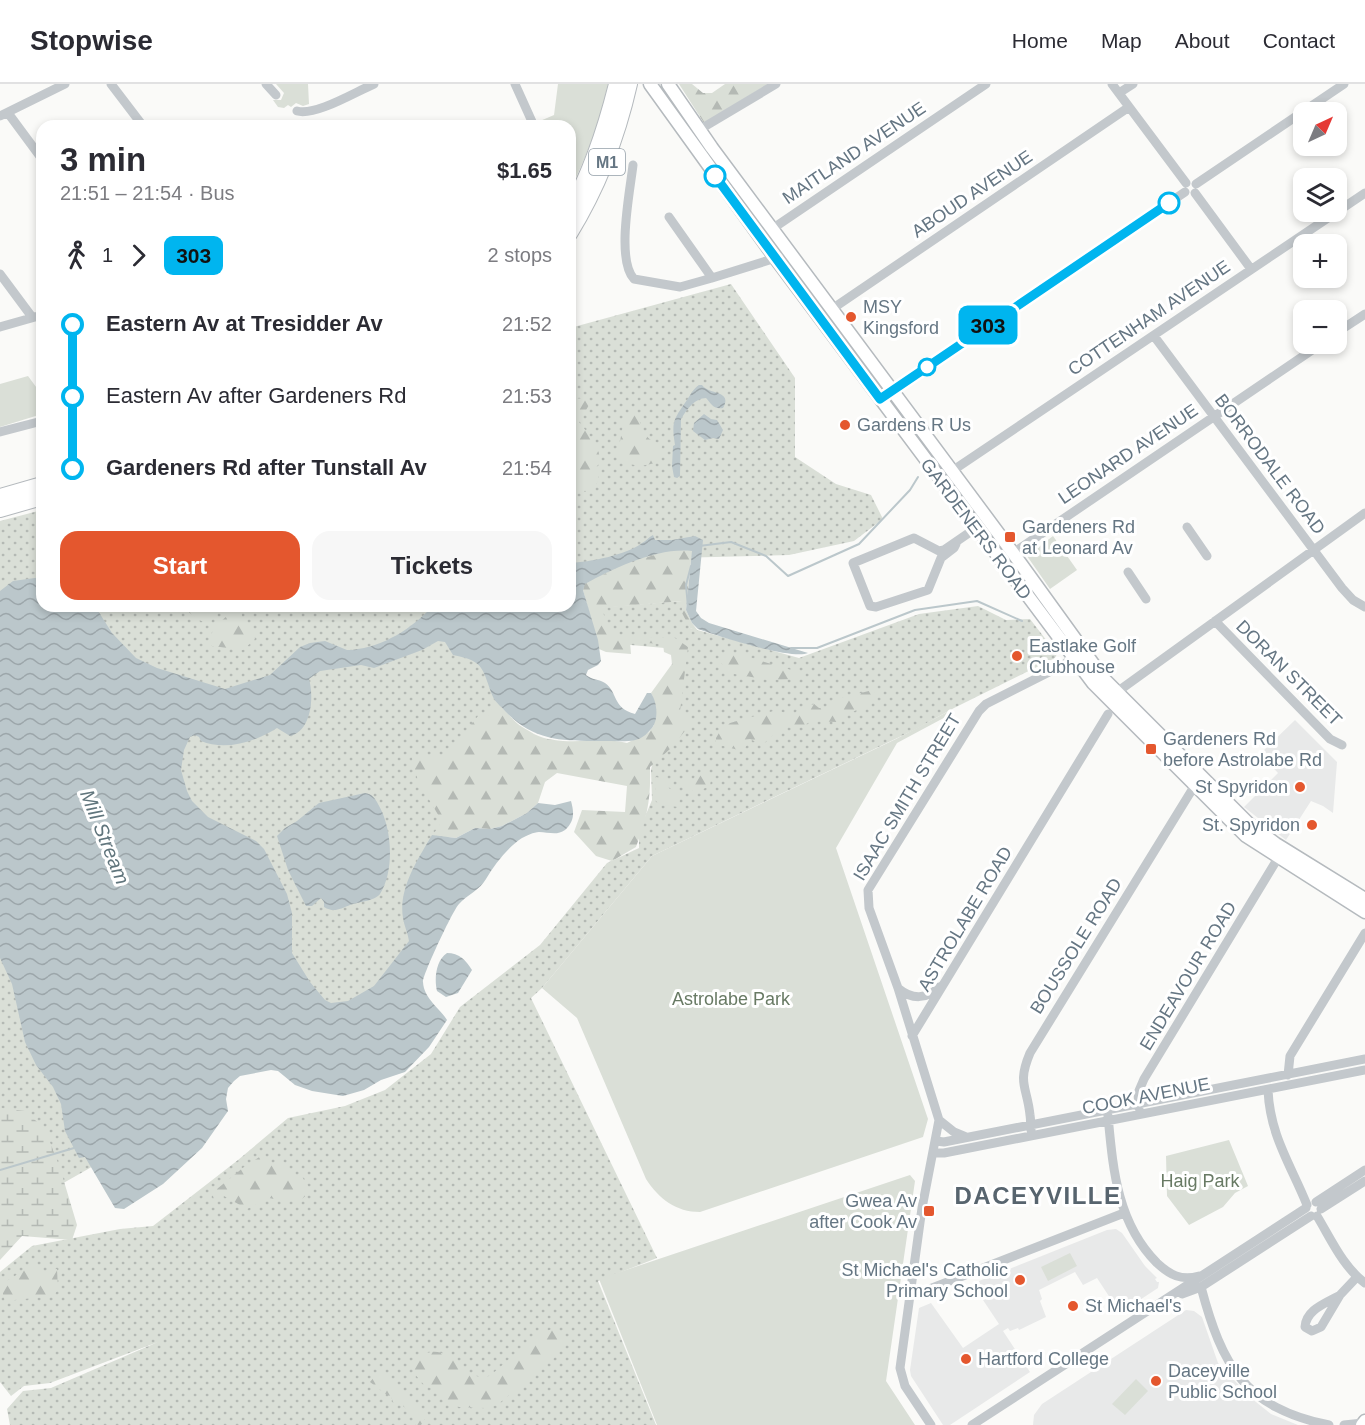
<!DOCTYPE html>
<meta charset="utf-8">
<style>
body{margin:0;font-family:Helvetica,sans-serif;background:#f7f7f7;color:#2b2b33;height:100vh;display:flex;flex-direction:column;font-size:22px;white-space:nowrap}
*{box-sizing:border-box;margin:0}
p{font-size:20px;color:#7c7c81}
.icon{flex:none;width:33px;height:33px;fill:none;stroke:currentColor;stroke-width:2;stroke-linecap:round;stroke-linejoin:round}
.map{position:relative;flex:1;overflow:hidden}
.panel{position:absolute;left:36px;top:36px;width:540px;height:492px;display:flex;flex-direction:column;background:#fff;border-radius:18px;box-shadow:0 3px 9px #0003}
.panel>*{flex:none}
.badge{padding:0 12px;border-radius:9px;font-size:21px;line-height:39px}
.needle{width:39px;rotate:44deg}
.controls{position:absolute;left:1293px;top:18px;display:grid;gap:12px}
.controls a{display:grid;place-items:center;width:54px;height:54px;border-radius:12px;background:#fff;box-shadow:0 3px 9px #0003;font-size:30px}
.map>.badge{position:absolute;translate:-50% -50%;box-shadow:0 0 0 3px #fff}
.legs{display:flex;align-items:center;gap:9px;height:66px;padding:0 24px;font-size:20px}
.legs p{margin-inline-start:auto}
.head{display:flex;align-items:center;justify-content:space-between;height:102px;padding:0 24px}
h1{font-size:33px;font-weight:700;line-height:45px}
.action{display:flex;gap:12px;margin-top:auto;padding:12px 24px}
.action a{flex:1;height:69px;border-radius:18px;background:#e4572e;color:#fff;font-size:24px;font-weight:700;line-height:69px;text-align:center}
.action a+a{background:#f7f7f7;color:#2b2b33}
ul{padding:0 24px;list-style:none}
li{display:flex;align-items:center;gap:21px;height:72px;font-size:22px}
li i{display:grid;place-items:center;width:9px;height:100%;margin:0 8px;background:currentColor}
li i::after{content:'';width:15px;height:15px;margin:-8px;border:4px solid;border-radius:50%;background:#fff}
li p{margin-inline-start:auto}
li:first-child i{background:linear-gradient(#0000 50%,currentColor 0)}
li:last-child i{background:linear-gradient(currentColor 50%,#0000 0)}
header{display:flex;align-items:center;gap:36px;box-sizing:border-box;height:84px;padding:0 30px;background:#fff;border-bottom:2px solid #e1e1e2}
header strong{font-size:28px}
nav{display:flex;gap:33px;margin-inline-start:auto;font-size:21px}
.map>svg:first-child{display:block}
.built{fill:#e8e9e9}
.grass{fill:url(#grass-dots)}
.forest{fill:url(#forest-firs)}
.wetland{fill:url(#wetland-marsh)}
.green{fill:#dadfd7}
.water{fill:url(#water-waves)}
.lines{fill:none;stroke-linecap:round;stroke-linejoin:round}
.stream{stroke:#bbc7cb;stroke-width:2}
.major-casing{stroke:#b5babe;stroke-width:15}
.highway-casing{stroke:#b4b9bd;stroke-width:16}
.minor{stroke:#c3c8cc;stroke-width:9}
.major{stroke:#fff;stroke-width:12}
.highway{stroke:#fff;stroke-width:14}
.line-1-casing{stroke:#fff;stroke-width:14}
.line-1{stroke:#00b5ef;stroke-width:9}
.stop-1-dot{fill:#fff;stroke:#00b5ef;stroke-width:3}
.poi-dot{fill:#e4572e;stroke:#fff;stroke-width:2}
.labels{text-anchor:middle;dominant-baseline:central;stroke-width:6;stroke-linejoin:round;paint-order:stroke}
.shield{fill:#fff;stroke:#939fa8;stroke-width:1.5}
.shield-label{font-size:16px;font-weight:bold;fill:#657683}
.street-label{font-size:18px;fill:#657683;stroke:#fff}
.poi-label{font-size:18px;fill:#657683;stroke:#fff;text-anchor:start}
.park-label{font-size:18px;fill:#687a64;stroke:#fff}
.water-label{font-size:20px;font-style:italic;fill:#60757c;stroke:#fff}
.district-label{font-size:24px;font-weight:bold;letter-spacing:1.5px;fill:#57646e;stroke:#fff}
</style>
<header>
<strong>Stopwise</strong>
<nav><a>Home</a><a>Map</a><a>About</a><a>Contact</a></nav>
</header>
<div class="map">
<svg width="1365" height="1341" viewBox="0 0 1365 1341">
<defs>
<pattern id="grass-dots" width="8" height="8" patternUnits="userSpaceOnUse" patternTransform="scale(1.5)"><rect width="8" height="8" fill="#dadfd7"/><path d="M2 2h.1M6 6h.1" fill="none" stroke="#b4b9b4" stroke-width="1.8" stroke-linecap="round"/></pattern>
<pattern id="forest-firs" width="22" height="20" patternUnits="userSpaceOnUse" patternTransform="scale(1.5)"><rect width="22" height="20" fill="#dadfd7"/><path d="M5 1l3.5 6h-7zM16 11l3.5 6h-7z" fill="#b4b9b4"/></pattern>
<pattern id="wetland-marsh" width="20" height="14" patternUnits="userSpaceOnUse" patternTransform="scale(1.5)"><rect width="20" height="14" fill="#dadfd7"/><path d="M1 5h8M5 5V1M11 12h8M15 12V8" fill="none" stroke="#b4b9b4"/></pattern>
<pattern id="water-waves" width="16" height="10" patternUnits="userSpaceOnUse" patternTransform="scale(1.5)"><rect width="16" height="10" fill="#bbc7cb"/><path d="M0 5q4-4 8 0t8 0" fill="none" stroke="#9ca6aa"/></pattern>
</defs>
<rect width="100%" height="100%" fill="#fafaf8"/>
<!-- built -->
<path class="built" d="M1295 636 1337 678 1333 729 1323 722 1311 717 1286 756 1244 723 1278 689 1260 670Z
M1116 1145 1122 1149 1145 1182 1157 1194 1155 1195 1157 1198H1159L1158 1204 1120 1229 1097 1194 1083 1201 1075 1188 1039 1206 1042 1215 1040 1217 1046 1233 1019 1246 1018 1244 1010 1247 1008 1244 1003 1247 1030 1288 950 1341H943L911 1292 910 1286 919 1224 931 1219 963 1264 999 1240 975 1204 980 1202 979 1197 1107 1146Z
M1186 1226 1194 1227 1202 1233 1218 1279 1251 1314 1271 1330 1298 1341H1033L1034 1331 1042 1320Z"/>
<!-- grass -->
<path class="grass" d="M731 200 795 294V373L836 400 871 411 883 435 854 457 789 471 675 474 612 496 570 498V244Z
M42 426V510L0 525V437Z
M682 517 690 544 799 574 919 530 978 522 1006 536 1030 535 1057 570 1055 574 954 624 916 645 652 772 542 904 531 914 657 1174 598 1197 656 1341H10L7 1325 23 1307 51 1304 158 1258 50 1299 24 1302 11 1312 0 1298V1188L32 1162 120 1145 153 1142 238 1076 288 1034 345 1022 385 1006 431 970 460 923 540 861 607 779 639 764V747L652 716 651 686 676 565 608 559 593 524Z
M82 522H453L511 609 500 626 455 725 418 856 385 901 327 935 191 732Z
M0 823 111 1072 0 1135Z"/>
<!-- forest -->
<path class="forest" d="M679 0H692L703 9H712L725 0H768L704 39Z
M570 314 587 315 589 321 579 338C588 350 601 363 600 379L596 383 599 387C598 410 587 408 570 409Z
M631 328 638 332C643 347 645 357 662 360L660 374 657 378C644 383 630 383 619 374 618 360 623 347 624 333Z
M672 466 692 467 686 526 692 539 698 547 690 544 682 529V517L601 524 613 552 675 554 688 563 680 627 694 636 670 665 650 683C651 716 647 733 636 763L612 777 596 772 574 748 582 726 625 728 627 702 557 689 545 698 538 719 527 729 502 742 490 745 475 744 456 754 432 751 439 743 440 734 418 697 412 674 432 672 444 674 478 632 490 631 493 619C504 621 509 633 518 640 522 643 529 647 534 650 562 664 598 652 627 659L649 648 654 641 653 613 651 609 672 580 671 571 664 568 663 560 630 558 631 570 606 568 599 565 583 506 584 500C612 485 642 474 672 466Z
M240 522 243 538 251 546 255 555 243 566 231 564 230 561 228 564 212 562 210 560C210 545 218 540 228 531L224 523 208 540 197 535 183 523Z
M728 567 798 588 797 595 769 596 729 589 719 576Z
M873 606 878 612C866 625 850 626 837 638L812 637 795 646 785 641 762 661 750 655 745 656 747 661 742 667 716 660V654L719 649 730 639 777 626 792 632 799 625 814 620 819 624H830L836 615Z
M701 689 707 691 711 695 710 702 696 708 685 704 684 699 689 693 692 697 695 693Z
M264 1070 269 1081 284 1078 293 1092 301 1091 311 1107 302 1115 285 1117 269 1114 247 1125 224 1112 214 1115 212 1109 244 1083Z
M33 1179 37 1189 57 1185 58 1206 53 1212 5 1217 0 1200 12 1194Z
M555 1245 563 1249 565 1253 563 1261 554 1274 497 1321 485 1324 459 1323 443 1317 440 1307 425 1302 413 1288 416 1275C448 1250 461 1297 487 1293 507 1281 533 1246 555 1245Z
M384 1289 428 1330 421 1341H416C411 1330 406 1320 393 1318L391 1312 387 1311 370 1298 375 1292Z"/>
<!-- wetland -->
<path class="wetland" d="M0 1024 25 1027 45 1045 60 1084 77 1141 72 1156 22 1152 0 1176Z"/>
<!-- green -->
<path class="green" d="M276 0H308L309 20 303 22 296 19 291 23 288 21 284 24 278 23 273 16H281L284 9Z
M558 0H608C599 39 588 70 570 106V42H542L540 37 554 31Z
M28 292 42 311V330L0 343V300Z
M1053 452 1077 486 1050 505 1027 472Z
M951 626 953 629 897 659 836 764 928 1035 923 1053 700 1128C676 1128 659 1115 646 1095L577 934 542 904 652 772 896 655Z
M656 693 665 695 666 701 670 705 680 706 679 723 660 721 655 716Z
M1229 1056 1248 1102 1235 1109 1223 1123 1189 1141 1167 1112 1166 1072Z
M910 1091 915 1097 886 1297 915 1341H657L599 1195Z
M1070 1169 1077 1182 1048 1197 1041 1183Z
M1136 1295 1148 1307 1125 1331 1112 1320Z"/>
<!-- water -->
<path class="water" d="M699 301H702C709 311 733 306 723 324 713 326 711 319 706 314 695 314 687 325 681 335L680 392 677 394 674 393 672 382 673 362 675 361C671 337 674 335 687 316 691 310 693 305 699 301Z
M704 330 711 335 717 336 723 346 719 355 713 354 705 356 693 347 694 339Z
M653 451 655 456H672L695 452 703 456 696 527 701 534 709 539 808 569C792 576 718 552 698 545L692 539 686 526 692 467C658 463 614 484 585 500L583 506 598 556 601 577 598 581 588 586 586 591C592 596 599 595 605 599 618 608 612 624 635 630L647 609H651C657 618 659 635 652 644 638 662 625 656 606 657 566 657 535 659 505 627 502 623 495 618 493 613 482 586 486 577 453 571L445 558 438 557 422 566 374 584 361 581 320 587 309 595C314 612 312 647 290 652L277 644C255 658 225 667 201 657L199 653 195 651 190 653 184 666 181 686 187 707 192 717 208 733 256 757 264 765 287 810 292 829V869L310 898 325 916 331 919 348 917 374 902 409 857C408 849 404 842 403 834 398 805 418 775 432 751L456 754 475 744 490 745 502 742 527 729 538 719 555 721 571 717C574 728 575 737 565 746 557 752 548 748 539 748 534 748 526 752 522 754 507 764 495 780 486 795 480 806 467 811 459 820 453 826 423 890 423 898 424 915 439 923 447 936L429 963 405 988 381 996 364 1006 343 1012 312 1007 295 1001 278 987 271 986 240 992 234 997 228 1004 226 1015 228 1027 202 1064 163 1100 124 1125 115 1124 85 1073 79 1074 65 1047 61 1020 53 1003 36 981 25 958 12 900 0 874V507L13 497 42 493V522H95L112 549 136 574 157 584 225 605 270 591 300 563 310 559 325 557 347 566H352C385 562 411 545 433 522H570V479C589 478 627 471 642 459 647 456 648 454 653 451Z
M365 709C372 710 375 714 378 720 392 743 395 786 380 810 375 817 358 818 350 821 340 825 334 829 324 823V818L321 814 312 822H306L288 786 277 752 285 744 297 737 319 719Z
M447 869C459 869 466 876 472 886L458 909 446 913 437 907C434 895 436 876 447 869Z"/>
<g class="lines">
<!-- stream -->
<path class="stream" d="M699 462 731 458 766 472 788 492 859 460 910 406 918 393
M688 523 686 501 691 482
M791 564H817L915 526 977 517 1022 537
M0 1086 74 1064"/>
<!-- major casing -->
<g class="major-casing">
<path id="major" d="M650 0 776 175 1093 599 1246 752 1365 828
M668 0 712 64 1013 469 1104 595 1249 740 1276 760 1365 815
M1362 1341 1365 1337"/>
</g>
<!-- highway casing -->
<g class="highway-casing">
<path id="highway" d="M570 124C592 85 605 44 616 0
M570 150C599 103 618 53 630 0
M0 412 42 400
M0 426 42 414"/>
</g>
<!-- minor -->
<path class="minor" d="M111 0 143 42
M266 0 276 11
M515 0 534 42
M1112 0 1186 99
M1119 9 1133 0
M297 27C316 32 355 8 374 0
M8 29 42 75
M0 32 65 0
M699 46 776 0
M633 81C630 107 616 176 634 195L680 203 712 194
M1196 100 1344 0
M1195 109 1251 185
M669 133 712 194 779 173
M772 145 986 0
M0 190 32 233
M832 225 1129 23
M0 243 42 231
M1336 249 1365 230
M1154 252 1342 504 1353 516 1365 523
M880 315 1185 108
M0 348 42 337
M952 387 1365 109
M1187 443 1207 472
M956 460 954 464 941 474 928 506 876 523 870 522 853 479 914 454 939 467 944 466 976 444
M1013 469 1321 260
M1128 488 1146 515
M1215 537 1330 655 1342 661
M1117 608 1365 429
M899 905C911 915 927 916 939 903
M912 952 1108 630
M1288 991 1290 972 1365 849
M1268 1006C1270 1052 1291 1081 1307 1121
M1139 1024 1138 1009 1144 995 1278 774
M1108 1032C1113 1085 1117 1139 1157 1179 1170 1191 1181 1197 1199 1192
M939 1036 954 1048 966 1053
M1031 1046C1030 1041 1031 1036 1030 1031 1027 1002 1017 1000 1030 969L1195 701
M936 1057 944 1058 1365 975
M933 1069H944L1365 986
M1316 1118 1365 1086
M1321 1125 1365 1097
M1317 1132C1331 1155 1343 1183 1365 1199
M1201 1203C1222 1282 1245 1324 1329 1341
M1182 1210 1201 1203 1311 1132
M1340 1211C1327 1219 1306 1225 1305 1243L1312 1247 1321 1243 1340 1211 1357 1193
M909 1213 1124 1129
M931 1341 905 1302 900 1284 922 1124 939 1036 898 904 869 824 868 806 979 627 986 620 1065 580 1072 573V566
M972 1341 1306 1124
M1344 1341 1363 1339"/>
<!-- major -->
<use href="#major" class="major"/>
<!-- highway -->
<use href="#highway" class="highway"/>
</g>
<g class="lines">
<!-- line-1 casing -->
<g class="line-1-casing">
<path id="line-1" d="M715 92 880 315 1169 119"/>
</g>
<!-- line-1 -->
<use href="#line-1" class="line-1"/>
</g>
<!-- markers -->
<g class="stop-1-dot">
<circle cx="715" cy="92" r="10"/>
<circle cx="1169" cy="119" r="10"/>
<circle cx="927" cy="283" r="8"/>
</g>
<g class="poi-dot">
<circle cx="851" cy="233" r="6"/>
<circle cx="845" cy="341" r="6"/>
<rect x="1004" y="447" width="12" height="12" rx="3"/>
<circle cx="1017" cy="572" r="6"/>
<rect x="1145" y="659" width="12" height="12" rx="3"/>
<circle cx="1300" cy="703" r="6"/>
<circle cx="1312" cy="741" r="6"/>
<rect x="923" y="1121" width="12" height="12" rx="3"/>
<circle cx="1020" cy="1196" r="6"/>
<circle cx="1073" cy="1222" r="6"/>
<circle cx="966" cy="1275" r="6"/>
<circle cx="1156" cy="1297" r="6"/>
</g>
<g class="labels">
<!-- shield labels -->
<rect class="shield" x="589" y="65" width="36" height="26" rx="4.5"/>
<g class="shield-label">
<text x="607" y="78">M1</text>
</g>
<!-- street labels -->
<g class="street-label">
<text transform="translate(854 69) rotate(-34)">MAITLAND AVENUE</text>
<text transform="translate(972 110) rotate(-34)">ABOUD AVENUE</text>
<text transform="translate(1149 234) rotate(-34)">COTTENHAM AVENUE</text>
<text transform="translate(1128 370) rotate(-34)">LEONARD AVENUE</text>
<text transform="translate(1270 380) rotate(53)">BORRODALE ROAD</text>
<text transform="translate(976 445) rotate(53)">GARDENERS ROAD</text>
<text transform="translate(1289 589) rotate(45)">DORAN STREET</text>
<text transform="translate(907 713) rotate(-59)">ISAAC SMITH STREET</text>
<text transform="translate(965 835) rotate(-59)">ASTROLABE ROAD</text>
<text transform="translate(1076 862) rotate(-58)">BOUSSOLE ROAD</text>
<text transform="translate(1188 892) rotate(-59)">ENDEAVOUR ROAD</text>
<text transform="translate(1146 1012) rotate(-11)">COOK AVENUE</text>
</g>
<!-- poi labels -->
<g class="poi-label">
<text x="863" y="223">MSY<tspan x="863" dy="21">Kingsford</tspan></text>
<text x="857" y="341">Gardens R Us</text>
<text x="1022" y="443">Gardeners Rd<tspan x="1022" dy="21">at Leonard Av</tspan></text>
<text x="1029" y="562">Eastlake Golf<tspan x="1029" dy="21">Clubhouse</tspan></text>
<text x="1163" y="655">Gardeners Rd<tspan x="1163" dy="21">before Astrolabe Rd</tspan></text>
<text x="1288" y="703" text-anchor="end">St Spyridon</text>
<text x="1300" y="741" text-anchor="end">St. Spyridon</text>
<text x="917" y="1117" text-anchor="end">Gwea Av<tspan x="917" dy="21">after Cook Av</tspan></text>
<text x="1008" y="1186" text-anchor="end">St Michael's Catholic<tspan x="1008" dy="21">Primary School</tspan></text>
<text x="1085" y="1222">St Michael's</text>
<text x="978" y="1275">Hartford College</text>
<text x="1168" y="1287">Daceyville<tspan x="1168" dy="21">Public School</tspan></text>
</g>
<!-- park labels -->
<g class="park-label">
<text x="731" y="915">Astrolabe Park</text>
<text x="1200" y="1097">Haig Park</text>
</g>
<!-- water labels -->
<g class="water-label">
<text transform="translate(105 753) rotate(68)">Mill Stream</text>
</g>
<!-- district labels -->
<g class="district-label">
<text x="1038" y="1111">DACEYVILLE</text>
</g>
</g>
</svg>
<div class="controls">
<a><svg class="needle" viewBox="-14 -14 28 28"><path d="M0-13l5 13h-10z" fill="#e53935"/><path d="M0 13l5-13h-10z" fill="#7c7c81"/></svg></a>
<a><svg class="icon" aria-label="layers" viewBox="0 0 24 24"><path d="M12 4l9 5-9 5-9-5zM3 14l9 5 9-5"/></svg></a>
<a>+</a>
<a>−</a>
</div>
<b class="badge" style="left:988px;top:241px;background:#00b5ef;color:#111">303</b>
<section class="panel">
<div class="head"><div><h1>3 min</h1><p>21:51 – 21:54 · Bus</p></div><b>$1.65</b></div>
<div class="legs"><svg class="icon" aria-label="walk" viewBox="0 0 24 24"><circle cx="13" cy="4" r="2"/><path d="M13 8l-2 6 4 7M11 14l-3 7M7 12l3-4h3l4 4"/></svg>1<svg class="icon" aria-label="forward" viewBox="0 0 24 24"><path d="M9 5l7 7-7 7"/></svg><b class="badge" style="background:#00b5ef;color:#111">303</b><p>2 stops</p></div>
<ul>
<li><i style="color:#00b5ef"></i><b>Eastern Av at Tresidder Av</b><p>21:52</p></li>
<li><i style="color:#00b5ef"></i><span>Eastern Av after Gardeners Rd</span><p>21:53</p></li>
<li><i style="color:#00b5ef"></i><b>Gardeners Rd after Tunstall Av</b><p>21:54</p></li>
</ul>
<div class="action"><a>Start</a><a>Tickets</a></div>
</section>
</div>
